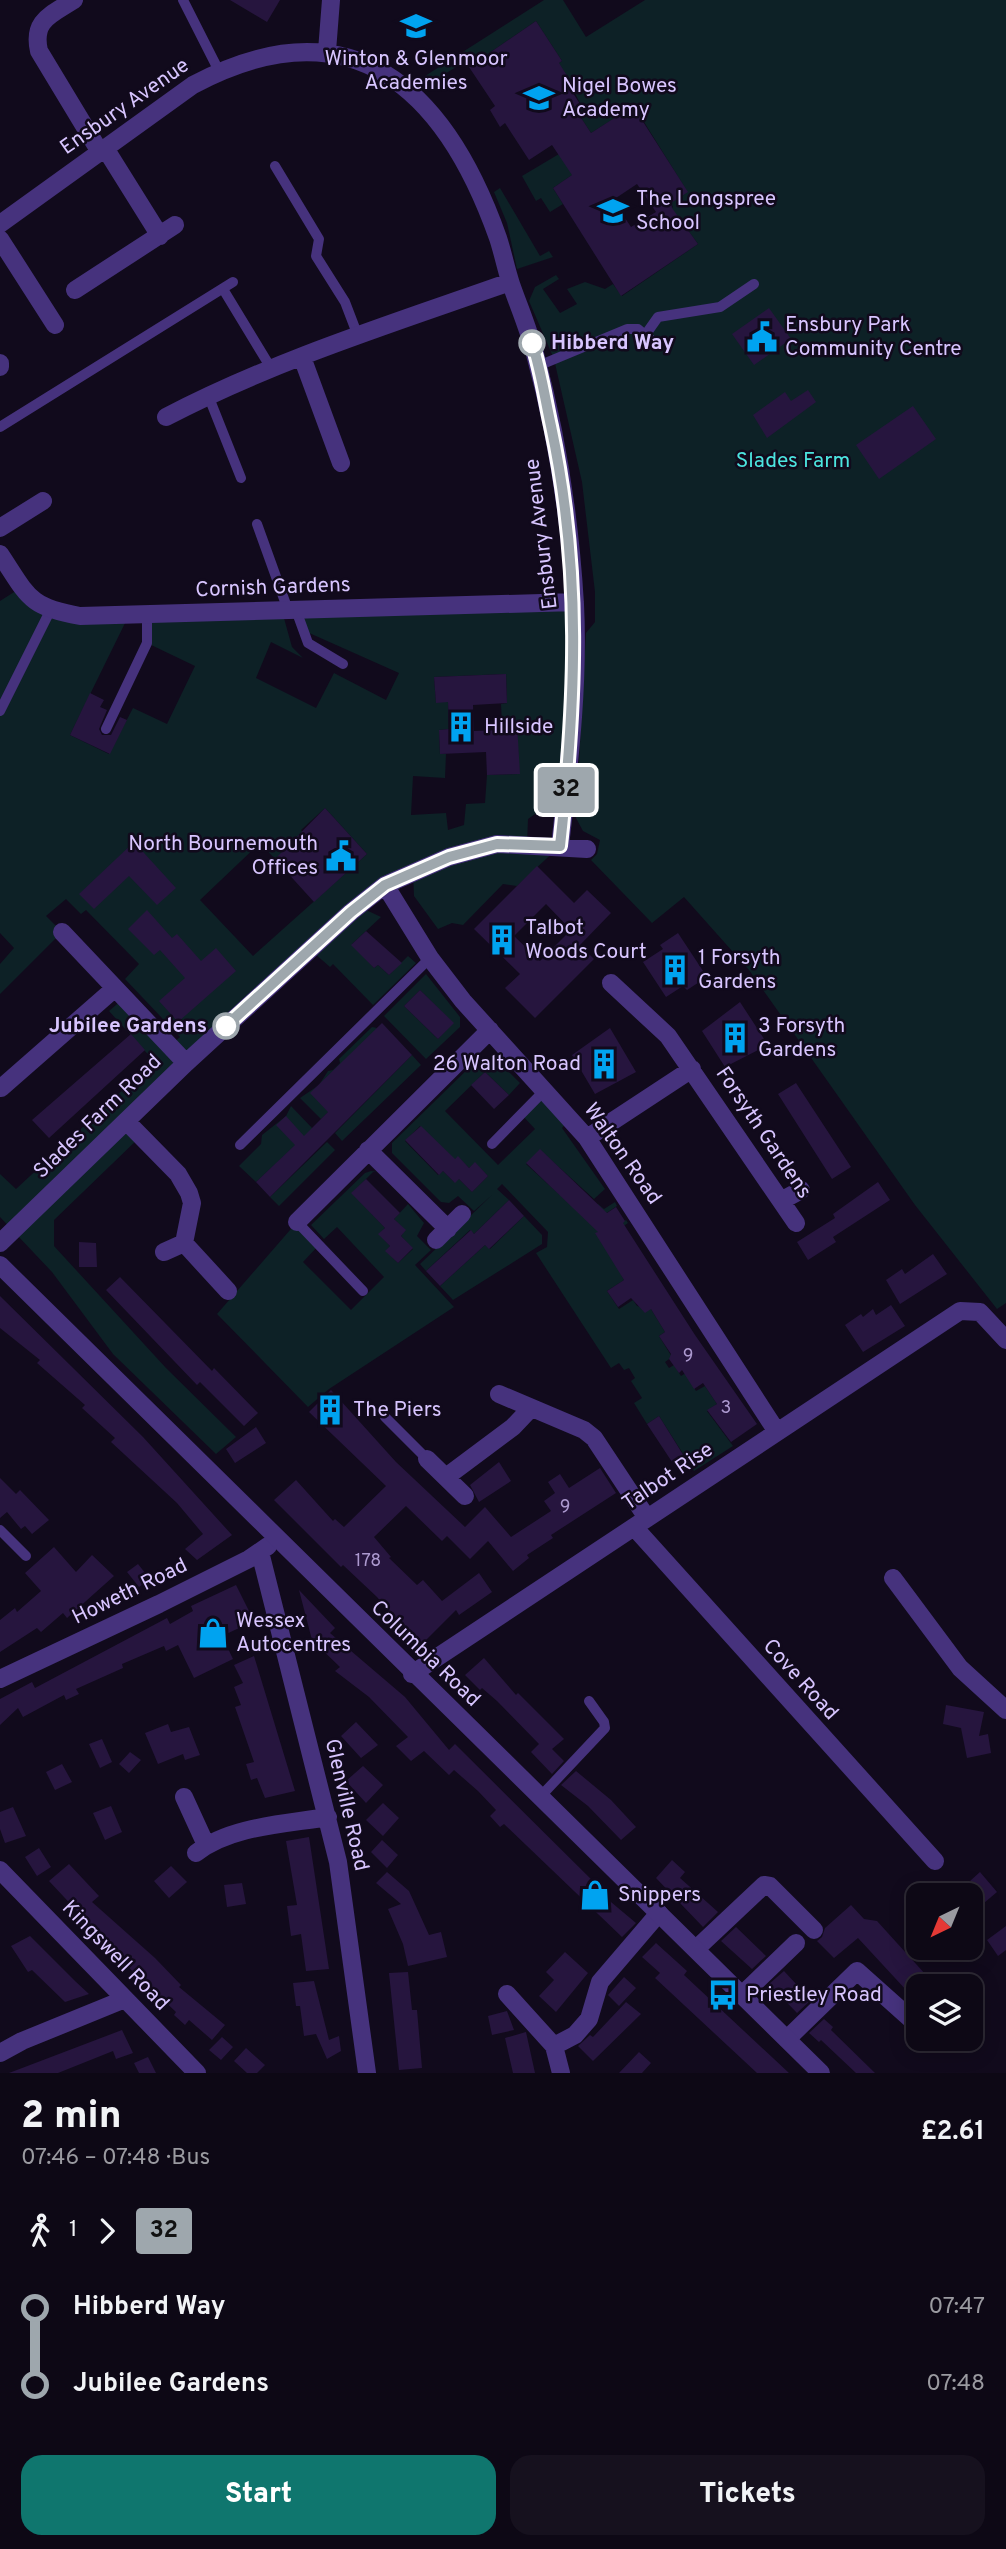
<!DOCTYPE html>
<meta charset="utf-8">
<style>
body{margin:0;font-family:Overpass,sans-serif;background:#16111e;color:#f1f3f6;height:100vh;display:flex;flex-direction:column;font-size:26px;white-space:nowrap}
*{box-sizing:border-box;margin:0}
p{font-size:23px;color:#9a9aa0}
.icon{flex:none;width:38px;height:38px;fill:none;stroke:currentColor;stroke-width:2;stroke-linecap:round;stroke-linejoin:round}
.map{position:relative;height:2073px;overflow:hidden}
.details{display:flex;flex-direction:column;background:#0d0815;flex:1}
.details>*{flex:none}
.badge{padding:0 14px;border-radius:5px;font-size:24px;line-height:46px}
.needle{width:46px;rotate:223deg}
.controls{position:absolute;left:906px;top:1883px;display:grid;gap:14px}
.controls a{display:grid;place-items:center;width:77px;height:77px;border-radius:14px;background:#0d0815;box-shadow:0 4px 18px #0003,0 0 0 2px #2d2934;font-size:35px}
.map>.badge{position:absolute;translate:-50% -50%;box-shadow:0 0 0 4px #fff}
.legs{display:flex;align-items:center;gap:10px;height:77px;padding:0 21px;font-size:23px}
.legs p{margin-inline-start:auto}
.overview{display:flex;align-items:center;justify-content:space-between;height:119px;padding:0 21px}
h1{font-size:38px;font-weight:800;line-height:52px}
.primary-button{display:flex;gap:14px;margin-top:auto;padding:14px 21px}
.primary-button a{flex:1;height:80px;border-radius:21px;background:#0f766e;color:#fff;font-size:28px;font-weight:800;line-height:80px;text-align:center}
.primary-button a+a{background:#16111e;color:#f1f3f6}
ul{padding:0 21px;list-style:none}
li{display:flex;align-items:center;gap:24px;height:77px;font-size:26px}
li i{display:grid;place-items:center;width:10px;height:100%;margin:0 9px;background:currentColor}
li i::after{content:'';width:18px;height:18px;margin:-9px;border:5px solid;border-radius:50%;background:#0d0815}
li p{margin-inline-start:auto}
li:first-child i{background:linear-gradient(#0000 50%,currentColor 0)}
li:last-child i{background:linear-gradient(currentColor 50%,#0000 0)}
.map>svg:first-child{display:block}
.green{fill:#0d2126;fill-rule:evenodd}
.building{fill:#26153e;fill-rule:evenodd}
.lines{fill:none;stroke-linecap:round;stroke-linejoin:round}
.service{stroke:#46327d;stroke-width:10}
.minor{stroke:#46327d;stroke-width:18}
.tertiary{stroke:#46327d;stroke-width:18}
.line-1-casing{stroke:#fff;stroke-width:16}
.line-1{stroke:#9ea7ad;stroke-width:10}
.stop-1-dot{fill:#fff;stroke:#9ea7ad;stroke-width:3.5}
.labels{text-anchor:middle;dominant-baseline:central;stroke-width:5;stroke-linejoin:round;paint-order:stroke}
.number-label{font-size:18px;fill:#ac99cf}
.poi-label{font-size:21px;fill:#d8c5ff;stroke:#110a1c;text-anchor:start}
.street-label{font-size:21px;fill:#d8c5ff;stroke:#110a1c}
.stop-label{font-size:21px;font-weight:bold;fill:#d8c5ff;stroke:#110a1c;text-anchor:start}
.park-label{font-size:21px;fill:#4ce4df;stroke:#110a1c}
</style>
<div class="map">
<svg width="1006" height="2073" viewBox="0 0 1006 2073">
<rect width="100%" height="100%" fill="#110a1c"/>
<!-- green -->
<path class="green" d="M544 0H563L586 37 645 0H1006V1303L997 1309 915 1205 749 970 684 897 652 923 591 860 597 854 600 840 583 831 576 818 586 633 595 622V592L582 482 554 359 529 301 535 287 556 275 559 279 543 289 560 313 577 304 567 289 585 282 605 289 613 284 622 296 698 244 684 225 666 212 673 207 671 203 687 191 634 106 591 133 574 107 580 103 563 70 545 72 562 61 536 21 469 67 466 61 430 83 425 76Z
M559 154 584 167 553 188 563 204 550 212 541 198 536 201 522 176Z
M500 188 540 256 549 251 553 257 517 269 507 223 494 192Z
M22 587 30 599 129 615 70 735 109 754 133 708 167 724 195 666 147 643V614L282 611 292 647 303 658 271 642 256 678 316 708 334 673 386 700 399 673 307 632 300 610 575 602 564 813 542 809 528 819 527 844 560 846 517 886 503 884 463 925 452 923 438 929 414 896 413 871 385 885 126 1120 141 1136 54 1220V1246L166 1368 236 1437 216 1454 113 1354 52 1272 0 1217V1174L16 1189 154 1061 109 1011 123 999 170 1046 180 1037 125 979 139 964 86 910 81 914 66 899 46 916 62 932 0 994V964L14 948 0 933V601ZM506 674 507 703 501 704 502 724H517L519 774 487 775 485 803 466 804 464 825 448 830 446 813 411 815 413 776 445 778 446 754H440L439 730 449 729 448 702H436L434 677ZM325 808 367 854 253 956 200 900 260 843 275 859 322 853 301 830Z
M364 909 381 917 352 944 374 968 378 965 389 975 408 956 416 963 373 1005 333 964 330 967 314 953Z
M426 974 460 1017V1027L426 1059 384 1016ZM420 990 453 1023 438 1039 404 1006Z
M372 1027 377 1028 355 1086 321 1119 300 1098 319 1085 328 1071 333 1070 340 1063 339 1059Z
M412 1055 421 1065 342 1141 335 1133Z
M497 1060 520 1083 509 1095 485 1072 445 1111 498 1165 535 1129 521 1114 545 1090 571 1118 562 1128 605 1189 594 1199 540 1150 526 1164 584 1217 598 1204 604 1209 615 1202 617 1206 596 1220 605 1234 626 1220 628 1223 603 1240 624 1280 607 1291 619 1309 633 1300 637 1306 651 1309 665 1332 659 1336 672 1357 665 1362 669 1368 674 1365 681 1376 689 1371 688 1378 696 1391 705 1386 717 1404 707 1411 733 1446 694 1471 659 1416 647 1424 634 1403 642 1398 631 1381 635 1378 629 1368 624 1370 619 1363 611 1368 536 1253 547 1247 548 1232 502 1184 497 1189 509 1200 474 1234 470 1230 426 1271 420 1264 492 1195 474 1211 458 1196 449 1203 441 1202 392 1153V1143L476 1061ZM420 1126 454 1160 458 1157 469 1168 475 1163 488 1176 472 1192 459 1179 454 1182 443 1171 438 1175 405 1141Z
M291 1106 313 1129 256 1182 239 1166 261 1144 262 1135 286 1116Z
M327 1142 335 1150 279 1206 270 1197Z
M371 1171 377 1172H373L352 1193 385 1228 379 1234 390 1246 386 1251 398 1263 413 1249 401 1236 405 1230 394 1219 408 1204 424 1223 417 1236 431 1250 415 1265 454 1307 329 1389 308 1407 217 1314 297 1222 319 1245 303 1262 351 1310 384 1277 337 1227 324 1239 311 1225 365 1173Z
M524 1216 542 1235V1244L453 1300 440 1286 485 1245 490 1249Z"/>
<!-- building -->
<path class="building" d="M230 0H280L267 22Z
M536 21 562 61 559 63 573 85 569 87 580 104 574 107 591 133 633 106 688 192 671 203 672 208 698 244 621 296 553 188 572 175 552 145 529 160 505 123 500 127 490 110 495 106 469 67ZM637 184 656 212 631 227 613 200Z
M769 308 791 339 754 365 732 334Z
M808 390 816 402 767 438 753 415 785 392 791 401Z
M913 406 936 439 879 479 856 445Z
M506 674 507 703 473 705 474 731 502 730V724L517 723 520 774 487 775 486 752 440 754 439 730 449 729 448 702 436 703 434 677Z
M90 693 104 700 100 707 107 710 99 729 102 735H111L120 717 127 720 110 754 70 735Z
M325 808 367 854 314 902 275 859Z
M134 842 176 888 157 905 129 876 94 909 79 894Z
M537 866 574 903 587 890 611 913 580 945 594 959 535 1018 505 988 520 974 474 929ZM546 904 571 930 540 961 514 936Z
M147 910 172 938 177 934 201 961 216 948 236 971 178 1022 159 1001 185 978 160 950 154 955 128 929Z
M366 931 402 963 389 975 378 965 374 968 351 945Z
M678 933 707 977 687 990 683 986 666 997 643 962 663 949 660 945Z
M420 990 454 1023 438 1039 404 1006Z
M740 1002 768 1045 725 1067 702 1031Z
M382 1023 412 1055 270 1197 256 1182 295 1145 276 1125 286 1116 304 1136 328 1112 310 1093Z
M610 1028 636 1072 595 1094 572 1055Z
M131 1034 145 1050 49 1138 32 1120Z
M485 1072 509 1095 494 1109 471 1085Z
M796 1083 851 1167 832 1179 778 1094Z
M421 1126 455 1159 458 1156 469 1168 475 1162 488 1176 472 1192 459 1179 455 1183 443 1171 439 1175 405 1140Z
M540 1149 607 1213 616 1207 625 1221 623 1223 695 1335 757 1424 731 1442 707 1410 717 1404 703 1383 694 1389 682 1370 679 1373 669 1359 671 1354 659 1336 665 1332 651 1309 645 1313 631 1298 618 1307 607 1291 624 1280 595 1233 598 1232 526 1163Z
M366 1179 400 1213 394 1219 406 1230 401 1236 413 1248 398 1263 385 1251 390 1246 378 1234 385 1228 351 1193Z
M878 1182 890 1200 833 1237 836 1242 808 1260 797 1242 835 1218 833 1214Z
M509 1200 524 1216 489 1249 485 1245 440 1286 426 1271 471 1230 474 1234Z
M79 1242 96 1243 97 1267H79Z
M933 1254 947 1274 900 1304 886 1280 902 1269 905 1274Z
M120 1277 212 1371 214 1368 258 1413 244 1426 200 1382 197 1385 106 1290Z
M0 1296 143 1437 232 1535 197 1560 185 1549 203 1534 177 1503 111 1442 115 1438 82 1408 85 1405 37 1363 40 1360 0 1328Z
M891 1305 905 1326 863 1352 845 1325 861 1314 863 1317 873 1309 876 1315Z
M331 1390 396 1462 465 1527 485 1507 511 1537 551 1511 544 1501 555 1493 548 1482 560 1474 569 1488 600 1468 616 1493 551 1535 553 1538 527 1555 529 1558 513 1571 488 1541 470 1559 447 1536 442 1541 406 1506 374 1537 391 1557 389 1558 417 1585 423 1580 442 1601 479 1573 492 1592 459 1615 456 1610 424 1642 416 1643 377 1597 343 1565 341 1567 274 1500 296 1480 333 1521 335 1519 344 1527 386 1486 309 1412Z
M659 1416 687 1461 676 1468 647 1424Z
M256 1427 266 1443 235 1463 226 1449Z
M499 1462 511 1481 479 1502 470 1485Z
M0 1478 16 1494 20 1490 49 1520 32 1534 25 1526 21 1529 7 1512 0 1518Z
M54 1547 76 1572 92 1555 114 1576 67 1618 63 1613 41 1632 37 1628 0 1652V1620L15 1608 17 1612 41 1591 25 1573Z
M138 1564 150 1579 139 1587 127 1572Z
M236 1585 254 1621 222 1636 233 1659 194 1678 178 1645 166 1651 164 1646 122 1664 123 1668 76 1689 79 1694 66 1700 64 1695 23 1717 18 1708 0 1725V1699L32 1682 35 1688 167 1618 170 1624 193 1611 191 1606Z
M299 1590 335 1628 330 1633 405 1697 449 1750 455 1744 607 1895 605 1897 636 1923 622 1937 504 1824 500 1827 490 1816 496 1810 478 1791 454 1770 449 1775 424 1751 411 1761 396 1746 408 1737 369 1697 335 1671 340 1667 312 1640Z
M254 1656 295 1791 265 1798 257 1778 251 1780 246 1764 254 1762 235 1707 241 1705 234 1687 243 1683 234 1665Z
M484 1658 516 1695 518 1693 564 1739 552 1749 564 1761 552 1774 531 1752 539 1744 497 1701 482 1688 480 1690 465 1675Z
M946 1705 984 1712 979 1736 988 1734 991 1753 967 1758 961 1728 943 1724Z
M356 1722 378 1745 361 1758 341 1736Z
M168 1724 171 1732 189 1727 200 1755 185 1760 183 1754 158 1764 145 1733Z
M102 1739 112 1762 100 1768 89 1744Z
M130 1752 141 1760 129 1773 119 1764Z
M62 1764 72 1782 55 1790 46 1772Z
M363 1766 383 1785 366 1803 346 1781Z
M576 1771 611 1800 636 1827 621 1840 588 1806 561 1785Z
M383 1803 399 1818 383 1836 366 1820Z
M111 1806 122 1832 105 1840 93 1813Z
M13 1807 26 1836 5 1843 0 1829V1812Z
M309 1837 329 1969 306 1971 301 1934 291 1936 287 1906 297 1905 286 1841Z
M382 1840 398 1855 387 1868 371 1852Z
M39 1848 51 1867 37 1876 25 1857Z
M672 1860 685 1872 680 1878 718 1912 703 1927 656 1878Z
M69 1864 99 1896 92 1902 155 1958 181 1985 179 1987 225 2025 212 2040 189 2020 185 2025 174 2015 176 2012 90 1931 93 1928 49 1881Z
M171 1866 187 1882 169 1898 154 1881Z
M387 1872 409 1891 429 1935 441 1932 447 1957 408 1966 403 1944 388 1909 401 1904 376 1883Z
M980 1872 997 1892 971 1914 974 1886 970 1881Z
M242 1883 246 1904 227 1907 224 1885Z
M851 1905 864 1919 877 1921 936 1986H919V2004L858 1938 834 1958 817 1941 822 1937 825 1928Z
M1006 1926V1950L998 1956 987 1940Z
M736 1927 766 1956 752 1969 721 1941Z
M30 1936 75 1981 89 1994 65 2002 32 1970 28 1972 11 1946Z
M656 1943 687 1971 684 1975 789 2073H757L655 1978 660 1973 642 1957Z
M565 1952 588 1973 556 2012 539 1996 554 1980 546 1972Z
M784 1971 811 2000 797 2013 769 1984Z
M408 1972 412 2010H417L422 2068 399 2070 389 1973Z
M624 1977 636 1988 619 2006 608 1995Z
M314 1981 329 2040 339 2036 341 2051 327 2059 316 2034 304 2036 300 2006H296L293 1983Z
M626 2002 641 2014 593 2061 578 2046 590 2035 593 2037Z
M507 2011 514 2030 492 2035 488 2016Z
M824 2019 833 2027 831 2030 875 2073H856L821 2040 819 2042 809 2033Z
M122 2030 133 2053 116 2059 113 2051 58 2073H9Z
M526 2032 535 2073H513L505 2038Z
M222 2037 233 2047 221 2060 209 2050Z
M246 2048 265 2065 257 2073H247L234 2061Z
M639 2052 651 2063 642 2073H619Z
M148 2057 156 2073H139L134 2063Z"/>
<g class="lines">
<!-- service -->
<path class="service" d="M183 0 219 71
M275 166 319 239 316 256 345 302 358 336
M223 289 271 368
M646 334 658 317 720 307 754 284
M538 366 627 329H638L655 343
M208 395 241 478
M0 427 233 282
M257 524 288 610
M296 610 308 643 343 664
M0 711 50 611
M106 729 147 643V614
M492 1144 545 1090
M240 1145 430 958
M297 1222 363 1291
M385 1417 427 1459
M0 1530 26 1556
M540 1797 605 1728 604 1722 589 1701"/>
<!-- minor -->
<path class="minor" d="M74 0C51 15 32 20 39 51L100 152
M327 51 331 0
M105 148 160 236
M0 224 193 85C351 1 445 88 498 238 503 253 506 269 511 284 519 307 529 330 535 354 557 435 570 520 575 604 579 685 569 766 560 846
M0 239 55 325
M75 290 175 225
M302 357 341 463
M0 363V367
M166 417C275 360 394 323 510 282
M0 528 43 501
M0 554C28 596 28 607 80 616L575 602
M385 885 430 958 463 1001 587 1138 777 1432
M62 932 186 1063
M611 983 668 1036 796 1223
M1 1088 114 989
M126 1121 178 1174 189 1193 192 1203 184 1243 228 1291
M587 1138 692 1069
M368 1150 448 1229
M781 1201 801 1190
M297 1222 490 1030
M436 1240 462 1214
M0 1243 186 1063 351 912 385 885 449 857 497 844 587 849
M164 1252 184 1243
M499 1394 584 1430 594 1438 647 1518
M427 1459 465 1496
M446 1477 513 1427 531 1408
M634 1527 935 1861
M260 1552 338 1862 367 2073
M893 1578 960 1668 1006 1710
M412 1674 960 1311 980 1312 1006 1340
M0 1679 159 1604 249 1559 268 1546
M184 1797 206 1845
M196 1853C230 1826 286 1824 328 1817
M0 1870 197 2073
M696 1949 764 1885 770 1886 814 1930
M507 1994 554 2046 575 2035 589 2019 600 1982 659 1913
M742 1995 796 1943
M787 2039 857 1971 913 2021
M554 2046 561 2073
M0 2053 22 2041 125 1999"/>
<!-- tertiary -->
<path class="tertiary" d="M0 1265 821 2073"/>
</g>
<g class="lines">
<!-- line-1 casing -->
<g class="line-1-casing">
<path id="line-1" d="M226 1026 351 912 385 885 449 857 497 844 560 846C576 700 582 571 551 426 545 399 541 370 532 343"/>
</g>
<!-- line-1 -->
<use href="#line-1" class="line-1"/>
</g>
<!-- icons -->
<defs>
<g id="school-bare" transform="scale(2.415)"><path d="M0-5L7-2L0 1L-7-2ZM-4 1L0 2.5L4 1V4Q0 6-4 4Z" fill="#00a3f0" stroke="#110a1c" stroke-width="2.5" paint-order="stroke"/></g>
<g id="civic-bare" transform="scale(2.415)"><path d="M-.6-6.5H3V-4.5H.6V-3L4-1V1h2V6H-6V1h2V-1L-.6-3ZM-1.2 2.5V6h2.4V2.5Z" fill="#00a3f0" stroke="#110a1c" stroke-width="2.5" paint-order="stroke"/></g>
<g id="building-bare" transform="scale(2.415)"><path d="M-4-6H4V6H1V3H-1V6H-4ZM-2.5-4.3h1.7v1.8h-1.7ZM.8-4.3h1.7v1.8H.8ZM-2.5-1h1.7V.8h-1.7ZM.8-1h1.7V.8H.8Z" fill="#00a3f0" stroke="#110a1c" stroke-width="2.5" paint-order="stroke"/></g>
<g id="shop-bare" transform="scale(2.415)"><path d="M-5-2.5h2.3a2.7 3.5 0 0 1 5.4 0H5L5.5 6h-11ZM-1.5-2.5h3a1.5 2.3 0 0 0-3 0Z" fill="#00a3f0" stroke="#110a1c" stroke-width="2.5" paint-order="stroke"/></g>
<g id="bus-bare" transform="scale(2.415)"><path d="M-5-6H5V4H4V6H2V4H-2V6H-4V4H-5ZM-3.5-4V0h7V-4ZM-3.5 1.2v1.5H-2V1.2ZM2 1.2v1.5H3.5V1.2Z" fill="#00a3f0" stroke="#110a1c" stroke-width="2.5" paint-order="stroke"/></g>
</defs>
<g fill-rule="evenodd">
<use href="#school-bare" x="416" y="26"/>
<use href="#school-bare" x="539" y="98"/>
<use href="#school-bare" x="613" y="211"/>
<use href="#civic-bare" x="762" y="337"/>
<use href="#building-bare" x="461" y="727"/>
<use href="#civic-bare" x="341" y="856"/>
<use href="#building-bare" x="502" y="940"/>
<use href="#building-bare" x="675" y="970"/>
<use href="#building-bare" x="735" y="1038"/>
<use href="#building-bare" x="604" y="1064"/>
<use href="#building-bare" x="330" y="1410"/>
<use href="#shop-bare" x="213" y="1633"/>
<use href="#shop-bare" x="595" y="1895"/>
<use href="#bus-bare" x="723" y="1995"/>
</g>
<!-- markers -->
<g class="stop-1-dot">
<circle cx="532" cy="343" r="12"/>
<circle cx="226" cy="1026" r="12"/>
</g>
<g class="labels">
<!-- number labels -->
<g class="number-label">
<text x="688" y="1356">9</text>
<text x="726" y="1408">3</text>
<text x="565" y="1507">9</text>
<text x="368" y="1561">178</text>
</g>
<!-- poi labels -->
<g class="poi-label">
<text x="416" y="59" text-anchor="middle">Winton &amp; Glenmoor<tspan x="416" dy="24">Academies</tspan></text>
<text x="562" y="86">Nigel Bowes<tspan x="562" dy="24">Academy</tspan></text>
<text x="636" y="199">The Longspree<tspan x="636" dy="24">School</tspan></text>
<text x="785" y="325">Ensbury Park<tspan x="785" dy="24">Community Centre</tspan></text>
<text x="484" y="727">Hillside</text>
<text x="318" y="844" text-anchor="end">North Bournemouth<tspan x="318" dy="24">Offices</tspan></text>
<text x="525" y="928">Talbot<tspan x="525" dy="24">Woods Court</tspan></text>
<text x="698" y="958">1 Forsyth<tspan x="698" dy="24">Gardens</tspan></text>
<text x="758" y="1026">3 Forsyth<tspan x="758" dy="24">Gardens</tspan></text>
<text x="581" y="1064" text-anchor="end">26 Walton Road</text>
<text x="353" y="1410">The Piers</text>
<text x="236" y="1621">Wessex<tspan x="236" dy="24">Autocentres</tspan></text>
<text x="618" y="1895">Snippers</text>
<text x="746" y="1995">Priestley Road</text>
</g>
<!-- street labels -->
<g class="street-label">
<text transform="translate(125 107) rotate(-35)">Ensbury Avenue</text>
<text transform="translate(542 534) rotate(-97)">Ensbury Avenue</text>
<text transform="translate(273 588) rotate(-2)">Cornish Gardens</text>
<text transform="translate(98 1117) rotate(-44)">Slades Farm Road</text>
<text transform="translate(763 1133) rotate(56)">Forsyth Gardens</text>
<text transform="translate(622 1154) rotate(55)">Walton Road</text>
<text transform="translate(668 1477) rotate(-34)">Talbot Rise</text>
<text transform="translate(130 1592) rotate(-26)">Howeth Road</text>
<text transform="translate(425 1654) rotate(44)">Columbia Road</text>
<text transform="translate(800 1680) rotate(48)">Cove Road</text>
<text transform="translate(346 1805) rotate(77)">Glenville Road</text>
<text transform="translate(115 1956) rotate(46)">Kingswell Road</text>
</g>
<!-- stop labels -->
<g class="stop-label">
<text x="551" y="343">Hibberd Way</text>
<text x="207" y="1026" text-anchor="end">Jubilee Gardens</text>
</g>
<!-- park labels -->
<g class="park-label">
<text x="793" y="461">Slades Farm</text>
</g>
</g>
</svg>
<div class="controls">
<a><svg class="needle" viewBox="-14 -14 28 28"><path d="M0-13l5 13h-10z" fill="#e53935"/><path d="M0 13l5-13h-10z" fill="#9a9aa0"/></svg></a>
<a><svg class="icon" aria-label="layers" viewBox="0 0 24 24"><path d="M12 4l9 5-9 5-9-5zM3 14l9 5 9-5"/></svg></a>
</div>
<b class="badge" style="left:566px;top:790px;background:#9ea7ad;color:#111">32</b>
</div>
<section class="details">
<div class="overview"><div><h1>2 min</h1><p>07:46 – 07:48 · Bus</p></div><b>£2.61</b></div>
<div class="legs"><svg class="icon" aria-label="walk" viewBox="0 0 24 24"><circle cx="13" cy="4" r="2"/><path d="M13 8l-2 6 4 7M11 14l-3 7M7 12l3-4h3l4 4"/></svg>1<svg class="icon" aria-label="forward" viewBox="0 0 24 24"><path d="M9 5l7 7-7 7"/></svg><b class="badge" style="background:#9ea7ad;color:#111">32</b></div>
<ul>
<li><i style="color:#9ea7ad"></i><b>Hibberd Way</b><p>07:47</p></li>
<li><i style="color:#9ea7ad"></i><b>Jubilee Gardens</b><p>07:48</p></li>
</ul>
<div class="primary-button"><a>Start</a><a>Tickets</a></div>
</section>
